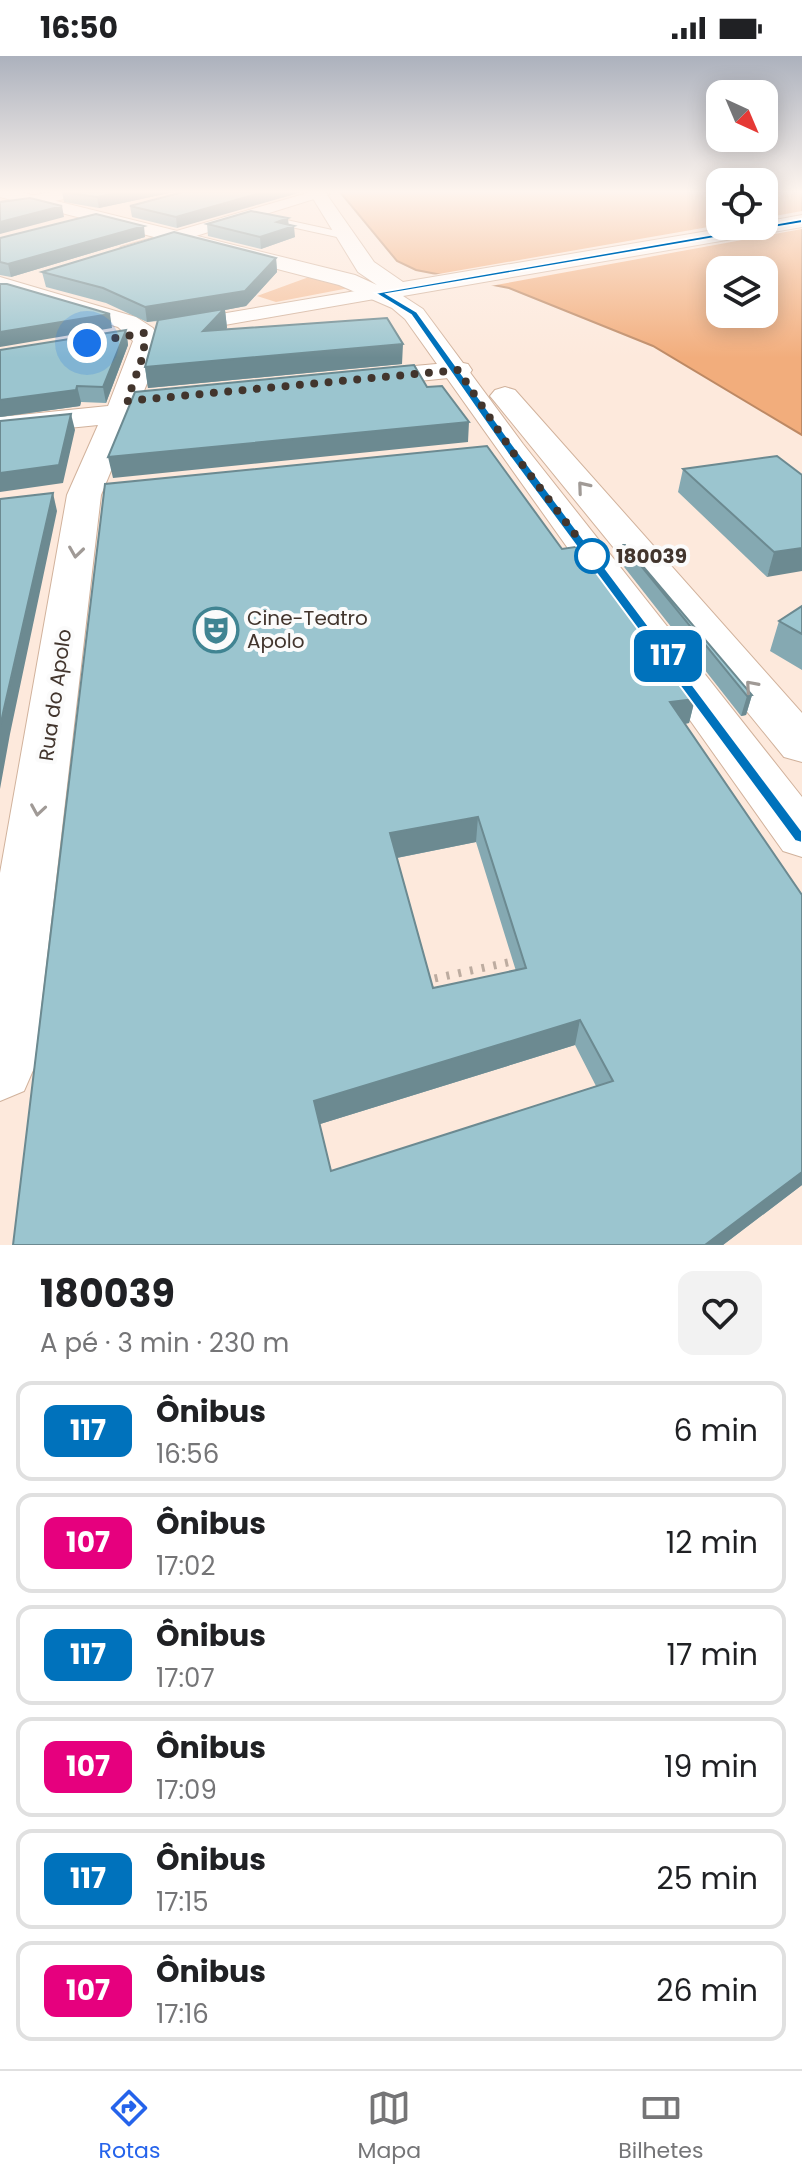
<!DOCTYPE html>
<html lang="pt">
<meta charset="utf-8">
<style>
body{margin:0;font-family:Poppins,sans-serif;background:#f2f2f2;color:#202124;height:100vh;display:flex;flex-direction:column;font-size:30px;white-space:nowrap}
*{box-sizing:border-box;margin:0}
p{font-size:26px;color:#757577}
.icon{flex:none;width:44px;height:44px;fill:none;stroke:currentColor;stroke-width:2;stroke-linecap:round;stroke-linejoin:round}
.map{position:relative;height:1189px;overflow:hidden}
.drawer{display:flex;flex-direction:column;background:#fff;flex:1}
.drawer>*{flex:none}
.badge{padding:0 16px;border-radius:12px;font-size:28px;line-height:52px}
.needle{width:52px;rotate:136deg}
.fabs{position:absolute;left:706px;top:24px;display:grid;gap:16px}
.fabs a{display:grid;place-items:center;width:72px;height:72px;border-radius:16px;background:#fff;box-shadow:0 4px 20px #0003;font-size:40px}
.you{position:absolute;width:40px;height:40px;margin:-20px;border:6px solid #fff;border-radius:50%;background:#1a73e8;box-shadow:0 0 0 12px #1a73e833}
.map>.badge{position:absolute;translate:-50% -50%;box-shadow:0 0 0 4px #fff}
.round{display:grid;place-items:center;flex:none;width:84px;height:84px;border-radius:16px;background:#f2f2f2}
.head{display:flex;align-items:center;justify-content:space-between;height:136px;padding:0 40px}
h1{font-size:38px;font-weight:700;line-height:60px}
ul{padding:0;list-style:none}
li{display:flex;align-items:center;gap:24px;height:100px;margin:0 16px 12px;padding:0 24px;border:4px solid #e0e0e0;border-radius:16px}
li div{flex:1}
li b{display:block;font-size:30px}
li em{font-style:normal}
li .badge{min-width:88px;font-weight:700;text-align:center}
.status{display:flex;justify-content:space-between;align-items:center;height:56px;padding:0 40px;background:#fff;direction:ltr}
.status svg{height:22px;fill:currentColor}
.tabs{display:flex;justify-content:space-around;align-items:center;height:112px;border-top:2px solid #e0e0e0;background:#fff;font-size:22px;color:#757577}
.tabs a{display:grid;justify-items:center;gap:4px}
.tabs .selected{color:#2563eb}
.map>svg:first-child{display:block}
.green{fill:#f5c09b}
.water{fill:#f2ad7c;stroke:#bd8964;stroke-width:2;fill-rule:evenodd}
.pier{fill:#fde9dc}
.lines{fill:none;stroke-linecap:round;stroke-linejoin:round}
.service-casing{stroke:#d1b29c;stroke-width:2}
.pedestrian-casing{stroke:#d1b29c;stroke-width:2}
.minor-casing{stroke:#d1b29c;stroke-width:2}
.secondary-casing{stroke:#d1b29c;stroke-width:2}
.path{stroke:#bdaca0;stroke-width:8;stroke-dasharray:3 9;stroke-linecap:butt}
.service{fill:#fff;fill-rule:evenodd}
.pedestrian{fill:#fff;fill-rule:evenodd}
.minor{fill:#fff;fill-rule:evenodd}
.secondary{fill:#fff;fill-rule:evenodd}
.wall{fill:#85a9b2;fill-rule:evenodd}
.shaded-wall{fill:#6c8a91}
.building{fill:#9bc5cf;stroke:#6c8a91;stroke-width:2;fill-rule:evenodd}
.oneway{stroke:#a09a96}
.line{fill:#0072bc;stroke:#fff;stroke-width:2}
.walk{stroke:#42352d;stroke-width:8;stroke-dasharray:0 14.4}
.stop-dot{fill:#fff;stroke:#0072bc;stroke-width:4}
.labels{text-anchor:middle;dominant-baseline:central;stroke-width:8;stroke-linejoin:round;paint-order:stroke}
.stop-label{font-size:20px;font-weight:bold;fill:#42352d;stroke:#fbfbfb;text-anchor:start}
.poi-label{font-size:20px;fill:#42352d;stroke:#fbfbfb;text-anchor:start}
.street-label{font-size:20px;fill:#42352d;stroke:#fbfbfb}
</style>
<div class="status"><b>16:50</b><svg viewBox="0 0 49 12"><path d="M0 12V9h3v3zM5 12V6h3v6zM10 12V3h3v9zM15 12V0h3v12zM26 1h20v11H26zM47 4h2v5h-2z"/></svg></div>
<div class="map">
<svg width="802" height="1189" viewBox="0 0 802 1189">
<rect width="100%" height="100%" fill="#fde9dc"/>
<!-- green -->
<path class="green" d="M309 221 349 232 276 246 257 240Z"/>
<!-- water -->
<path class="water" d="M340 136H720V170H764V136H802V379L653 290 509 232 416 214 397 205ZM720 214H764V258H720Z"/>
<!-- pier -->
<path class="pier" d="M802 155V173L485 231 427 220 720 169 764 170V162Z"/>
<g class="lines">
<!-- service casing -->
<g class="service-casing">
<path id="service" d="M259 158 346 177 351 180 346 183 255 163Z"/>
</g>
<!-- pedestrian casing -->
<g class="pedestrian-casing">
<path id="pedestrian" d="M379 231 386 233V241L179 277 169 271 179 265Z"/>
</g>
<!-- minor casing -->
<g class="minor-casing">
<path id="minor" d="M50 136H82L79 140 0 156V146Z
M311 136 330 138 135 199 128 201 118 195 121 191Z
M0 221 136 261 153 272 159 285 148 325 101 439 34 1012 24 1035 0 1045V817L67 439 98 369 0 379V361L108 350 133 285 118 271 0 235Z
M458 306 468 308 472 314 468 320 360 331 350 329 346 323 350 317 360 315Z"/>
</g>
<!-- secondary casing -->
<g class="secondary-casing">
<path id="secondary" d="M0 136H20L355 219 377 229 358 216 309 136H325L374 206 403 226 738 170H764V166L802 159V171L403 240 423 253 523 388 802 741V801L783 795 405 263 392 252 339 229 0 141Z
M505 331 515 334 802 657V706L784 701 495 346 490 340 495 334Z"/>
</g>
<!-- path -->
<path class="path" d="M423 925 519 904"/>
<!-- service -->
<use href="#service" class="service"/>
<!-- pedestrian -->
<use href="#pedestrian" class="pedestrian"/>
<!-- minor -->
<use href="#minor" class="minor"/>
<!-- secondary -->
<use href="#secondary" class="secondary"/>
</g>
<!-- wall -->
<path class="wall" d="M62 136H174L99 152 64 146Z
M183 136 177 172 132 161 130 150Z
M207 168 289 169 295 181 261 193 208 180Z
M145 181 11 221 0 219V182Z
M276 202 277 216 246 250 225 254 227 272 225 274 402 308 148 332 145 311 158 265 147 266 106 247 46 231 42 216Z
M126 274 128 289 106 347 81 346 80 350 0 361V294Z
M683 413 802 419 767 521 678 436Z
M624 489 752 639 746 659 741 660 621 507Z
M562 493 695 643 689 667 685 668 802 839V1129L723 1189H13ZM476 786 516 915 433 932 397 802ZM575 989 596 1030 331 1115 320 1068Z
M802 550V614L770 595 779 565Z"/>
<!-- shaded-wall -->
<path class="shaded-wall" d="M123 136H174L99 152 97 141Z
M264 136H302L177 172 176 161Z
M62 150 64 161 0 178V166Z
M288 162 289 172 294 170 295 181 261 193 260 181 277 166Z
M144 170 145 181 11 221 8 208Z
M276 202 277 216 246 250 225 254 227 272 206 295 203 275 224 254 147 266 145 251Z
M110 258 112 272 0 291V276Z
M126 274 128 289 106 347 103 331Z
M403 288 402 308 148 332 145 311Z
M77 330 81 346 80 350 0 361V344Z
M71 358 75 374 63 427 0 436V417Z
M469 366 468 386 113 422 108 401Z
M53 437 57 455 10 678 0 733V672Z
M802 492V515L767 521 774 496Z
M752 639 746 659 741 660 747 640Z
M695 643 689 667 664 671 670 646Z
M478 761 476 786 391 803 390 777Z
M580 964 575 989 317 1069 314 1045Z
M802 1116V1129L723 1189H705Z"/>
<!-- building -->
<path class="building" d="M63 136H123L97 141Z
M183 136H264L176 161 130 150Z
M30 142 62 150 0 166V146Z
M251 155 288 162 277 166 294 170 260 181 207 168Z
M96 158 144 170 8 208 0 206V182Z
M174 176 276 202 245 235 145 251 103 232 42 216Z
M0 228H7L110 258 0 276Z
M224 253 203 275 387 262 403 288 145 311 158 264Z
M126 274 103 331 77 330 76 334 0 344V294Z
M414 309 427 331 442 330 469 366 108 401 135 336Z
M71 358 59 409 0 417V365Z
M487 390 562 493 582 490 695 643 670 646 802 839V1116L705 1189H13L105 428ZM478 761 526 912 433 932 390 777ZM580 964 613 1025 331 1115 314 1045Z
M777 400 802 419V492L774 496 683 413Z
M53 437 3 657 0 672V443Z
M624 489H625L752 639 747 640Z
M802 550V578L779 565Z"/>
<!-- one-way arrows -->
<defs><path id="oneway-chevron" d="M-2-3.5L2.5 0L-2 3.5" fill="none" stroke-width="1.6" stroke-linecap="round" stroke-linejoin="round" transform="scale(2)"/></defs>
<g class="oneway">
<use href="#oneway-chevron" transform="translate(583 431) rotate(-130)"/>
<use href="#oneway-chevron" transform="translate(76 496) rotate(98)"/>
<use href="#oneway-chevron" transform="translate(751 630) rotate(-131)"/>
<use href="#oneway-chevron" transform="translate(38 754) rotate(99)"/>
</g>
<!-- sky -->
<linearGradient id="sky" x2="0" y2="1"><stop stop-color="#acb1bd"/><stop offset="0.45" stop-color="#fef5ef"/><stop offset="1" stop-color="#fef5ef" stop-opacity="0"/></linearGradient>
<rect width="802" height="302" fill="url(#sky)"/>
<!-- line -->
<path class="line" d="M802 163V167L387 238 417 256 516 393 802 775V787L795 785 508 398 411 259 375 237Z"/>
<g class="lines">
<!-- walk -->
<path class="walk" d="M87 287 144 277V297L127 345 458 314 512 395 596 506 592 500"/>
</g>
<!-- icons -->
<defs>
<g id="theatre-ring" transform="scale(2.3)"><circle r="9.5" fill="#fbfbfb" stroke="#408492" stroke-width="1.5"/><path d="M-5-5.5Q0-4 5-5.5V0Q5 5 0 6Q-5 5-5 0ZM-3.3-2.5H-1v1.5H-3.3ZM1-2.5H3.3v1.5H1ZM-2.8 1Q0 5.5 2.8 1Z" fill="#408492"/></g>
</defs>
<g fill-rule="evenodd">
<use href="#theatre-ring" x="216" y="574"/>
</g>
<!-- markers -->
<circle class="stop-dot" cx="592" cy="500" r="16"/>
<g class="labels">
<!-- stop labels -->
<g class="stop-label">
<text x="616" y="500">180039</text>
</g>
<!-- poi labels -->
<g class="poi-label">
<text x="247" y="562">Cine-Teatro<tspan x="247" dy="23">Apolo</tspan></text>
</g>
<!-- street labels -->
<g class="street-label">
<text transform="translate(55 639) rotate(-82)">Rua do Apolo</text>
</g>
</g>
</svg>
<div class="fabs">
<a><svg class="needle" viewBox="-14 -14 28 28"><path d="M0-13l5 13h-10z" fill="#e53935"/><path d="M0 13l5-13h-10z" fill="#757577"/></svg></a>
<a><svg class="icon" aria-label="locate" viewBox="0 0 24 24"><circle cx="12" cy="12" r="6"/><path d="M12 2v4M12 18v4M2 12h4M18 12h4"/></svg></a>
<a><svg class="icon" aria-label="layers" viewBox="0 0 24 24"><path d="M12 4l9 5-9 5-9-5zM3 14l9 5 9-5"/></svg></a>
</div>
<div class="you" style="left:87px;top:287px"></div>
<b class="badge" style="left:668px;top:600px;background:#0072bc;color:#fff">117</b>
</div>
<section class="drawer">
<div class="head"><div><h1>180039</h1><p>A pé · 3 min · 230 m</p></div><a class="round"><svg class="icon" aria-label="heart" viewBox="0 0 24 24"><path d="M12 20l-8-8c-3-5 5-10 8-4 3-6 11-1 8 4z"/></svg></a></div>
<ul>
<li><span class="badge" style="background:#0072bc;color:#fff">117</span><div><b>Ônibus</b><p>16:56</p></div><em>6 min</em></li>
<li><span class="badge" style="background:#e6007e;color:#fff">107</span><div><b>Ônibus</b><p>17:02</p></div><em>12 min</em></li>
<li><span class="badge" style="background:#0072bc;color:#fff">117</span><div><b>Ônibus</b><p>17:07</p></div><em>17 min</em></li>
<li><span class="badge" style="background:#e6007e;color:#fff">107</span><div><b>Ônibus</b><p>17:09</p></div><em>19 min</em></li>
<li><span class="badge" style="background:#0072bc;color:#fff">117</span><div><b>Ônibus</b><p>17:15</p></div><em>25 min</em></li>
<li><span class="badge" style="background:#e6007e;color:#fff">107</span><div><b>Ônibus</b><p>17:16</p></div><em>26 min</em></li>
</ul>
</section>
<nav class="tabs">
<a class="selected"><svg class="icon" aria-label="directions" viewBox="0 0 24 24"><path d="M12 3l9 9-9 9-9-9zM9 14v-3h6M13 9l2 2-2 2"/></svg>Rotas</a>
<a><svg class="icon" aria-label="map" viewBox="0 0 24 24"><path d="M3 6l6-2 6 2 6-2v14l-6 2-6-2-6 2zM9 4v14M15 6v14"/></svg>Mapa</a>
<a><svg class="icon" aria-label="tickets" viewBox="0 0 24 24"><path d="M3 7h18v10H3zM15 7v10"/></svg>Bilhetes</a>
</nav>
